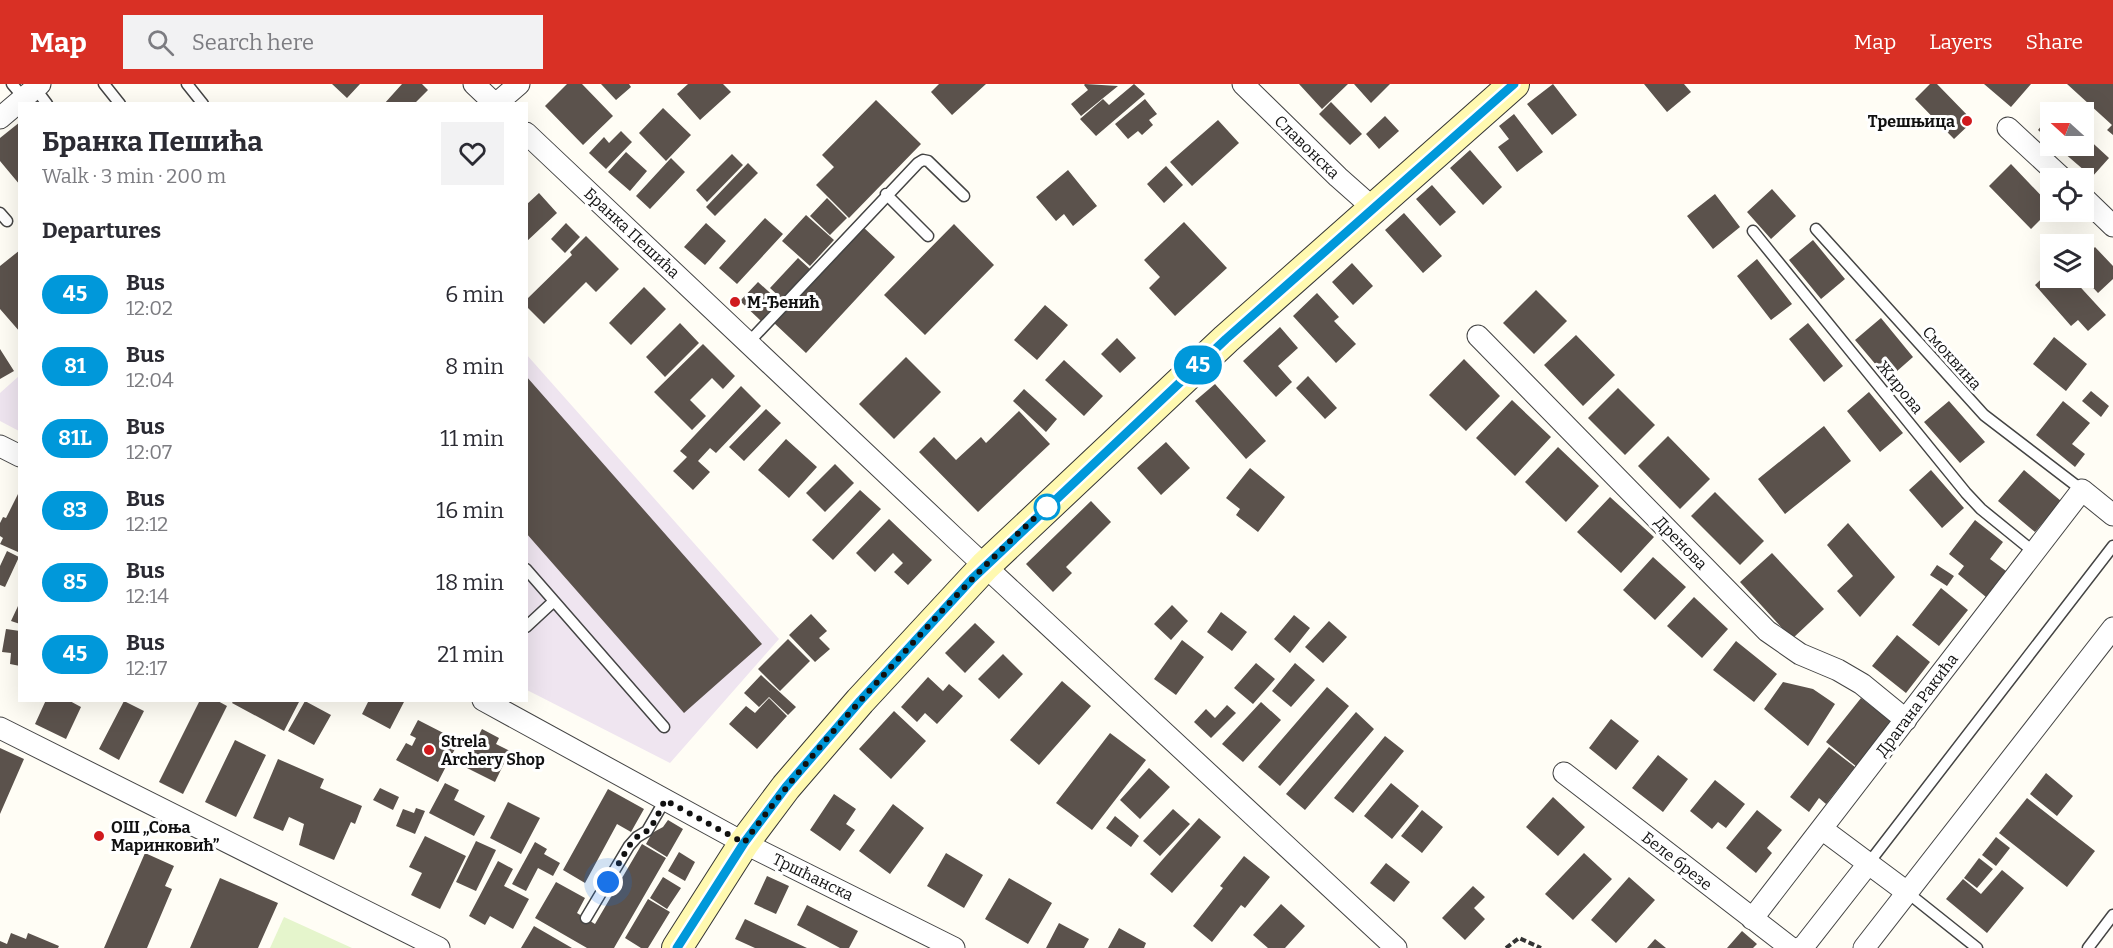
<!DOCTYPE html>
<meta charset="utf-8">
<style>
body{margin:0;font-family:Bitter,serif;background:#f2f2f3;color:#2b2b33;height:100vh;display:flex;flex-direction:column;font-size:22px;white-space:nowrap}
*{box-sizing:border-box;margin:0}
p{font-size:20px;color:#7c7c81}
.icon{flex:none;width:33px;height:33px;fill:none;stroke:currentColor;stroke-width:2;stroke-linecap:round;stroke-linejoin:round}
.map{position:relative;flex:1;overflow:hidden}
.panel{position:absolute;left:18px;top:18px;width:510px;height:600px;display:flex;flex-direction:column;background:#fff;border-radius:0px;box-shadow:0 6px 24px #0002}
.panel>*{flex:none}
.badge{padding:0 12px;border-radius:20px;font-size:21px;line-height:39px}
.needle{width:39px;rotate:291deg}
.controls{position:absolute;left:2040px;top:18px;display:grid;gap:12px}
.controls a{display:grid;place-items:center;width:54px;height:54px;border-radius:0px;background:#fff;box-shadow:0 6px 24px #0002;font-size:30px}
.you{position:absolute;width:30px;height:30px;margin:-15px;border:4px solid #fff;border-radius:50%;background:#1a73e8;box-shadow:0 0 0 9px #1a73e833}
.map>.badge{position:absolute;translate:-50% -50%;box-shadow:0 0 0 3px #fff}
h2{padding:0 24px;font-size:22px;line-height:54px}
.round{display:grid;place-items:center;flex:none;width:63px;height:63px;border-radius:0px;background:#f2f2f3}
.head{display:flex;align-items:center;justify-content:space-between;height:102px;padding:0 24px}
h1{font-size:28px;font-weight:700;line-height:45px}
ul{padding:0;list-style:none}
li{display:flex;align-items:center;gap:18px;height:72px;padding:0 24px}
li div{flex:1}
li b{display:block;font-size:22px}
li em{font-style:normal}
li .badge{min-width:66px;font-weight:700;text-align:center}
header{display:flex;align-items:center;gap:36px;box-sizing:border-box;height:84px;padding:0 30px;background:#d93025;color:#fff}
header strong{font-size:28px}
nav{display:flex;gap:33px;margin-inline-start:auto;font-size:21px}
.search{width:420px;height:54px;background:#f2f2f3;display:flex;align-items:center;gap:15px;box-sizing:border-box;padding:0 21px;border-radius:0px;color:#7c7c81;font-size:22px}
.map>svg:first-child{display:block}
.industrial{fill:#efe5f0}
.pitch{fill:#e5f5cc}
.building{fill:#5b524c}
.lines{fill:none;stroke-linecap:round;stroke-linejoin:round}
.service-casing{stroke:#444;stroke-width:13}
.minor-casing{stroke:#444;stroke-width:23}
.secondary-casing{stroke:#333;stroke-width:32}
.path{stroke:#333;stroke-width:4;stroke-dasharray:6 3;stroke-linecap:butt}
.service{stroke:#fff;stroke-width:10}
.minor{stroke:#fff;stroke-width:21}
.secondary{stroke:#fff9b0;stroke-width:30}
.line-casing{stroke:#fff;stroke-width:14}
.line{stroke:#0098da;stroke-width:9}
.walk{stroke:#111;stroke-width:6;stroke-dasharray:0 10.8}
.poi-dot{fill:#d01a1d;stroke:#fff;stroke-width:2}
.stop-dot{fill:#fff;stroke:#0098da;stroke-width:3}
.labels{text-anchor:middle;dominant-baseline:central;stroke-width:6;stroke-linejoin:round;paint-order:stroke}
.poi-label{font-size:16px;font-weight:bold;fill:#111;stroke:#fff;text-anchor:start}
.street-label{font-size:16px;fill:#111;stroke:#fff}
</style>
<header>
<strong>Map</strong>
<div class="search"><svg class="icon" aria-label="search" viewBox="0 0 24 24"><circle cx="10" cy="10" r="6"/><path d="M15 15l6 6"/></svg>Search here</div>
<nav><a>Map</a><a>Layers</a><a>Share</a></nav>
</header>
<div class="map">
<svg width="2113" height="864" viewBox="0 0 2113 864">
<rect width="100%" height="100%" fill="#fffdf5"/>
<!-- industrial -->
<path class="industrial" d="M526 270 779 555 670 679 527 606Z
M19 292V347L0 337V309Z"/>
<!-- pitch -->
<path class="pitch" d="M284 833 352 864H270Z"/>
<!-- building -->
<path class="building" d="M332 0H360L347 14Z
M402 0H422L428 6 414 20H384Z
M567 0H582L613 32 583 61 545 22Z
M601 0H629L631 3 616 16Z
M688 0H723L731 8 700 36 677 10Z
M939 0H986L952 31 931 8Z
M1085 0 1118 2 1081 32 1071 20 1088 6 1084 1Z
M1134 0 1145 10 1096 52 1080 35 1103 15 1109 21Z
M1299 0H1348L1322 25Z
M1354 0H1390L1371 19Z
M1553 0 1577 31 1552 51 1527 20Z
M1644 0H1684L1691 8 1667 28Z
M1930 0H1937L1973 37 1954 55 1915 15Z
M1984 0H2031L2011 23Z
M2067 0H2113V51L2107 46 2112 41Z
M1145 15 1157 30 1149 36 1153 41 1142 51 1138 47 1128 55 1115 40Z
M876 16 921 60 849 134 816 101 834 83 822 71Z
M1331 18 1362 50 1350 61 1319 30Z
M663 24 691 51 666 77 639 49Z
M1514 30 1543 68 1517 88 1498 63 1509 55 1499 42Z
M2050 31V57L2038 46Z
M1385 32 1399 47 1379 65 1366 50Z
M1218 36 1239 59 1192 102 1170 78Z
M20 38V101L0 77V54Z
M621 47 632 58 606 85 589 69 604 53 609 59Z
M2084 51 2109 74 2092 93 2056 62H2084Z
M1470 66 1502 103 1483 121 1450 84Z
M626 68 647 87 630 107 608 88Z
M732 70 743 81 707 118 696 106Z
M671 74 685 88 650 125 636 112Z
M748 79 758 89 715 132 706 123Z
M2011 80 2050 121V126L2031 145 1989 102Z
M1166 82 1183 101 1164 119 1147 100Z
M1068 86 1097 122 1073 142 1064 130 1056 137 1036 113Z
M1432 101 1456 128 1440 142 1416 115Z
M1772 105 1796 132 1771 155 1747 128Z
M539 109 557 129 526 158V121Z
M1715 110 1740 143 1713 165 1687 132Z
M827 114 847 134 830 151 810 132Z
M1404 129 1442 172 1423 189 1385 146Z
M806 131 834 156 810 182 782 157Z
M765 134 783 150 737 200 719 184Z
M1184 138 1227 184 1175 232 1149 204 1160 193 1144 176Z
M566 139 580 153 565 169 551 155Z
M706 139 726 157 705 181 684 163Z
M954 140 994 181 925 251 884 211Z
M862 142 895 173 806 269 773 238Z
M586 152 619 185 596 208 586 198 544 240 526 222V216L572 171 570 168Z
M1813 156 1845 195 1821 215 1789 176Z
M2095 163 2113 182V195L2098 209 2084 194V174Z
M20 166V248L0 225V182Z
M798 174 810 185 782 215 770 204Z
M1757 175 1792 220 1771 236 1737 192Z
M1352 179 1373 202 1353 221 1332 198Z
M2050 187V194H2072L2106 231 2088 247 2078 236 2071 242 2035 201Z
M758 198 779 217 761 237 740 217Z
M644 203 666 225 631 261 609 239Z
M1536 206 1567 237 1534 270 1503 239Z
M1317 209 1339 233 1334 237 1356 260 1336 279 1293 232Z
M1045 221 1068 241 1037 276 1014 256Z
M1881 234 1913 273 1888 295 1855 256Z
M680 239 699 259 665 293 646 273Z
M1808 239 1843 282 1824 298 1789 255Z
M1280 243 1298 264 1278 282 1292 298 1276 313 1243 277Z
M1576 251 1615 291 1583 322 1544 281Z
M2054 253 2087 280 2066 307 2033 280Z
M1117 254 1136 274 1120 289 1101 270Z
M703 260 735 292 723 305 712 294 690 316 706 332 692 346 654 308Z
M0 265 14 287 0 295Z
M906 273 941 308 894 355 859 320Z
M1464 275 1500 312 1466 347 1429 311Z
M1064 276 1103 312 1084 332 1045 296Z
M526 292 762 560 684 629 526 449Z
M1308 292 1337 324 1325 335 1296 304Z
M1215 300 1266 357 1246 375 1195 317Z
M741 302 761 322 716 369 710 364 698 377 710 388 693 406 673 387 687 373 680 367Z
M1618 304 1655 341 1625 371 1588 334Z
M1024 305 1057 335 1046 348 1013 317Z
M2091 307 2109 322 2101 333 2082 317Z
M1869 308 1903 349 1880 368 1847 327Z
M1512 316 1551 353 1515 392 1476 354Z
M1949 317 1985 358 1960 379 1924 338Z
M2063 317 2090 339 2072 360 2085 370 2075 383 2036 351Z
M766 325 781 339 744 377 729 363Z
M1019 327 1050 360 978 428 919 368 934 353 956 376 981 353 986 359Z
M1824 342 1851 377 1785 430 1758 395Z
M1668 352 1710 395 1680 425 1638 382Z
M786 355 817 383 789 414 758 386Z
M1166 358 1190 384 1161 411 1137 384Z
M1558 363 1599 402 1566 438 1525 398Z
M835 380 854 399 825 428 806 409Z
M1250 384 1285 413 1258 448 1236 431 1240 425 1226 414Z
M1931 386 1964 424 1942 444 1909 406Z
M2024 386 2061 417 2035 448 1998 417Z
M20 406V465L18 468 0 460 3 454 0 452V439L3 433 6 434Z
M860 406 881 425 833 476 812 456Z
M1715 408 1764 457 1740 481 1691 432Z
M1610 413 1654 453 1621 489 1577 448Z
M1091 417 1111 438 1066 483 1072 489 1053 508 1026 480Z
M889 435 932 476 908 501 894 488 903 479 893 469 875 488 856 469Z
M1975 436 2003 458 1990 475 2006 487 1986 513 1958 490 1964 482 1949 470Z
M1848 439 1895 493 1860 533 1837 507 1853 492 1827 461Z
M7 467 19 473 5 503 0 501V482Z
M1772 469 1824 525 1792 555 1740 498Z
M1653 473 1686 503 1655 536 1623 506Z
M1937 481 1954 492 1947 502 1930 491Z
M1941 504 1968 526 1939 562 1912 541Z
M1694 513 1728 545 1702 574 1667 542Z
M1172 521 1188 537 1171 556 1154 540Z
M18 522 20 523V540L11 537Z
M1221 528 1247 548 1232 567 1207 548Z
M811 530 827 547 819 554 830 565 815 578 789 551Z
M1294 531 1310 544 1290 569 1274 555Z
M1329 537 1347 553 1323 579 1305 563Z
M975 539 995 558 965 589 945 569Z
M6 545 20 547V582L10 580 11 569 2 568Z
M1897 551 1930 578 1906 609 1872 582Z
M788 555 810 577 780 607 758 585Z
M1182 556 1204 573 1176 611 1154 595Z
M1736 557 1777 590 1754 618 1713 586Z
M1003 570 1023 590 999 615 978 595Z
M1256 579 1275 595 1253 620 1234 604Z
M1295 579 1315 596 1291 623 1272 607Z
M761 591 796 623 788 631 769 613 759 623 744 609Z
M928 593 943 607 949 600 963 612 937 640 925 629 917 638 901 623Z
M1062 597 1091 622 1039 681 1010 656Z
M1783 598 1813 605 1835 620 1808 662 1764 625Z
M1327 603 1349 622 1280 702 1258 683Z
M769 614 787 632 757 665 729 640 746 622 755 629Z
M1861 614 1892 638 1857 683 1826 658Z
M46 616H68L81 623 66 655 35 640Z
M200 616H216L227 622 183 710 159 698Z
M234 616H300L284 647 232 619Z
M369 616H405L390 645 362 630Z
M124 617 144 627 119 676 99 665Z
M305 617 331 631 314 661 288 647Z
M1261 618 1281 636 1243 678 1222 660Z
M1227 621 1236 629 1211 654 1194 638 1206 625 1215 634Z
M894 627 926 657 891 695 859 665Z
M1356 628 1374 645 1305 726 1286 710Z
M1611 635 1639 657 1616 686 1589 664Z
M418 636 459 657 438 698 396 676 406 659 412 662 416 654 410 651Z
M482 645 499 654 496 660 510 667 495 698 463 682Z
M1110 649 1146 676 1092 746 1056 719Z
M1385 652 1404 667 1353 729 1334 714Z
M235 656 266 671 236 733 205 718Z
M1829 663 1855 683 1826 720 1819 714 1809 728 1790 713Z
M0 664 24 675 0 730Z
M1658 671 1688 695 1663 728 1632 704Z
M278 675 324 695 320 704 362 722 355 740 351 738 334 776 299 761 304 740 289 733 283 747 253 734Z
M1149 684 1170 703 1140 735 1120 716Z
M2046 689 2073 712 2057 732 2030 710Z
M1715 696 1745 720 1726 744 1718 738 1712 745 1690 727Z
M445 699 459 706 454 716 485 732 474 752 429 729Z
M1391 699 1419 722 1392 755 1364 732Z
M380 704 399 713 393 726 373 716Z
M608 705 644 725 631 748 617 740 585 799 563 786Z
M834 710 856 725 846 740 855 746 840 767 810 746Z
M1553 713 1585 743 1558 772 1526 743Z
M2027 714 2095 767 2067 803 1999 749Z
M508 718 540 734 521 770 490 754Z
M893 720 924 744 890 790 859 767Z
M416 724 425 727 415 750 396 742 403 725 414 729Z
M1173 725 1190 740 1160 772 1143 757Z
M1422 726 1443 743 1422 769 1401 752Z
M1757 726 1782 746 1767 764 1772 769 1756 789 1726 764Z
M1115 732 1139 752 1131 763 1106 744Z
M1199 734 1221 753 1172 809 1150 790Z
M668 736 683 745 667 773 646 760 652 749 663 743Z
M425 752 466 772 440 825 411 811 422 789 409 783Z
M1996 753 2010 764 1996 782 1982 771Z
M476 757 496 766 476 807 456 798Z
M535 758 547 765 544 770 560 779 553 792 538 784 526 807 512 800Z
M642 760 666 774 614 864H587L535 834 556 798 585 814 577 829 595 840Z
M679 768 695 778 685 797 668 787Z
M145 769 174 782 165 802 172 805 147 864H104Z
M946 769 983 791 964 824 927 802Z
M1584 769 1612 795 1573 836 1545 810Z
M1244 772 1270 793 1245 824 1241 821 1212 858 1193 842 1223 804 1220 802Z
M1979 774 1993 785 1977 804 1964 794Z
M498 777 513 785 504 802 529 815 513 845 490 832 485 841 469 832Z
M1386 779 1410 798 1394 818 1370 799Z
M2002 786 2024 804 1987 849 1946 815 1963 795 1981 810Z
M767 792 789 802 776 830 754 820Z
M663 793 681 804 667 825 650 814Z
M1629 793 1655 816 1616 859 1591 836Z
M220 794 278 819 258 864H190Z
M1009 794 1052 819 1028 860 985 835Z
M1473 802 1485 813 1474 824 1485 835 1465 856 1442 834Z
M648 815 670 828 648 864H641L625 854Z
M1281 820 1305 842 1285 864H1268L1253 851Z
M807 821 858 847 849 864H840L797 841Z
M745 835 807 864H755L735 855Z
M1059 839 1089 855 1084 864H1046Z
M534 842 572 864H521Z
M1119 844 1146 859 1144 864H1108Z
M1742 847 1757 860 1753 864H1727Z
M11 849 26 855 28 849 59 862 58 864H0V857L7 860Z
M1655 855 1666 864H1647Z"/>
<g class="lines">
<!-- service casing -->
<g class="service-casing">
<path id="service" d="M12 0 24 14
M104 0 120 20
M187 0 203 20
M35 4 47 20
M886 110 928 152
M0 129 7 137
M1816 145 1984 331 2082 406
M1753 147 1966 409 1981 425 2034 468
M748 259 918 79 923 76 928 77 964 112
M526 485 554 517 526 543
M554 517 664 643
M1868 780 2113 462
M1908 809 1977 864
M586 834 629 762 637 753 647 747 665 716
M2088 864 2113 831"/>
</g>
<!-- minor casing -->
<g class="minor-casing">
<path id="minor" d="M474 0 495 20
M1243 0 1338 93 1373 124
M496 20 519 0
M0 34 40 0
M2008 44 2062 94
M526 49 959 458 1396 864
M2084 114 2113 142
M1478 252 1767 547 1800 570 1838 586 1862 600 1906 636
M0 362 20 372
M483 616 744 759 954 864
M0 644 439 864
M1564 689 1791 864
M1822 745 1908 809
M1752 835 2082 406 2113 431
M1799 864 1803 863 1868 780
M1864 864 2113 544"/>
</g>
<!-- secondary casing -->
<g class="secondary-casing">
<path id="secondary" d="M677 864 744 759 786 703 860 617 985 482 1226 255 1514 0"/>
</g>
<!-- path -->
<path class="path" d="M1506 864 1519 854 1541 864"/>
<!-- service -->
<use href="#service" class="service"/>
<!-- minor -->
<use href="#minor" class="minor"/>
<!-- secondary -->
<use href="#secondary" class="secondary"/>
</g>
<g class="lines">
<!-- line casing -->
<g class="line-casing">
<path id="line" d="M677 864 744 759 786 703 860 617 972 495 1226 255 1514 0"/>
</g>
<!-- line -->
<use href="#line" class="line"/>
<!-- walk -->
<path class="walk" d="M608 798 629 762 637 753 647 747 655 737 665 716 744 759C792 693 845 633 900 573 947 521 994 470 1047 423"/>
</g>
<!-- markers -->
<g class="poi-dot">
<circle cx="1967" cy="37" r="6"/>
<circle cx="735" cy="218" r="6"/>
<circle cx="429" cy="666" r="6"/>
<circle cx="99" cy="752" r="6"/>
</g>
<circle class="stop-dot" cx="1047" cy="423" r="12"/>
<g class="labels">
<!-- poi labels -->
<g class="poi-label">
<text x="1955" y="37" text-anchor="end">Трешњица</text>
<text x="747" y="218">М-Ђенић</text>
<text x="441" y="657">Strela<tspan x="441" dy="18">Archery Shop</tspan></text>
<text x="111" y="743">ОШ „Соња<tspan x="111" dy="18">Маринковић”</tspan></text>
</g>
<!-- street labels -->
<g class="street-label">
<text transform="translate(1307 63) rotate(44)">Славонска</text>
<text transform="translate(632 149) rotate(43)">Бранка Пешића</text>
<text transform="translate(1952 274) rotate(48)">Смоквина</text>
<text transform="translate(1900 303) rotate(51)">Жирова</text>
<text transform="translate(1681 459) rotate(46)">Дренова</text>
<text transform="translate(1917 621) rotate(-53)">Драгана Ракића</text>
<text transform="translate(1677 777) rotate(38)">Беле брезе</text>
<text transform="translate(813 793) rotate(26)">Тршћанска</text>
</g>
</g>
</svg>
<div class="controls">
<a><svg class="needle" viewBox="-14 -14 28 28"><path d="M0-13l5 13h-10z" fill="#e53935"/><path d="M0 13l5-13h-10z" fill="#7c7c81"/></svg></a>
<a><svg class="icon" aria-label="locate" viewBox="0 0 24 24"><circle cx="12" cy="12" r="6"/><path d="M12 2v4M12 18v4M2 12h4M18 12h4"/></svg></a>
<a><svg class="icon" aria-label="layers" viewBox="0 0 24 24"><path d="M12 4l9 5-9 5-9-5zM3 14l9 5 9-5"/></svg></a>
</div>
<div class="you" style="left:608px;top:798px"></div>
<b class="badge" style="left:1198px;top:281px;background:#0098da;color:#fff">45</b>
<section class="panel">
<div class="head"><div><h1>Бранка Пешића</h1><p>Walk · 3 min · 200 m</p></div><a class="round"><svg class="icon" aria-label="heart" viewBox="0 0 24 24"><path d="M12 20l-8-8c-3-5 5-10 8-4 3-6 11-1 8 4z"/></svg></a></div>
<h2>Departures</h2>
<ul>
<li><span class="badge" style="background:#0098da;color:#fff">45</span><div><b>Bus</b><p>12:02</p></div><em>6 min</em></li>
<li><span class="badge" style="background:#0098da;color:#fff">81</span><div><b>Bus</b><p>12:04</p></div><em>8 min</em></li>
<li><span class="badge" style="background:#0098da;color:#fff">81L</span><div><b>Bus</b><p>12:07</p></div><em>11 min</em></li>
<li><span class="badge" style="background:#0098da;color:#fff">83</span><div><b>Bus</b><p>12:12</p></div><em>16 min</em></li>
<li><span class="badge" style="background:#0098da;color:#fff">85</span><div><b>Bus</b><p>12:14</p></div><em>18 min</em></li>
<li><span class="badge" style="background:#0098da;color:#fff">45</span><div><b>Bus</b><p>12:17</p></div><em>21 min</em></li>
</ul>
</section>
</div>
